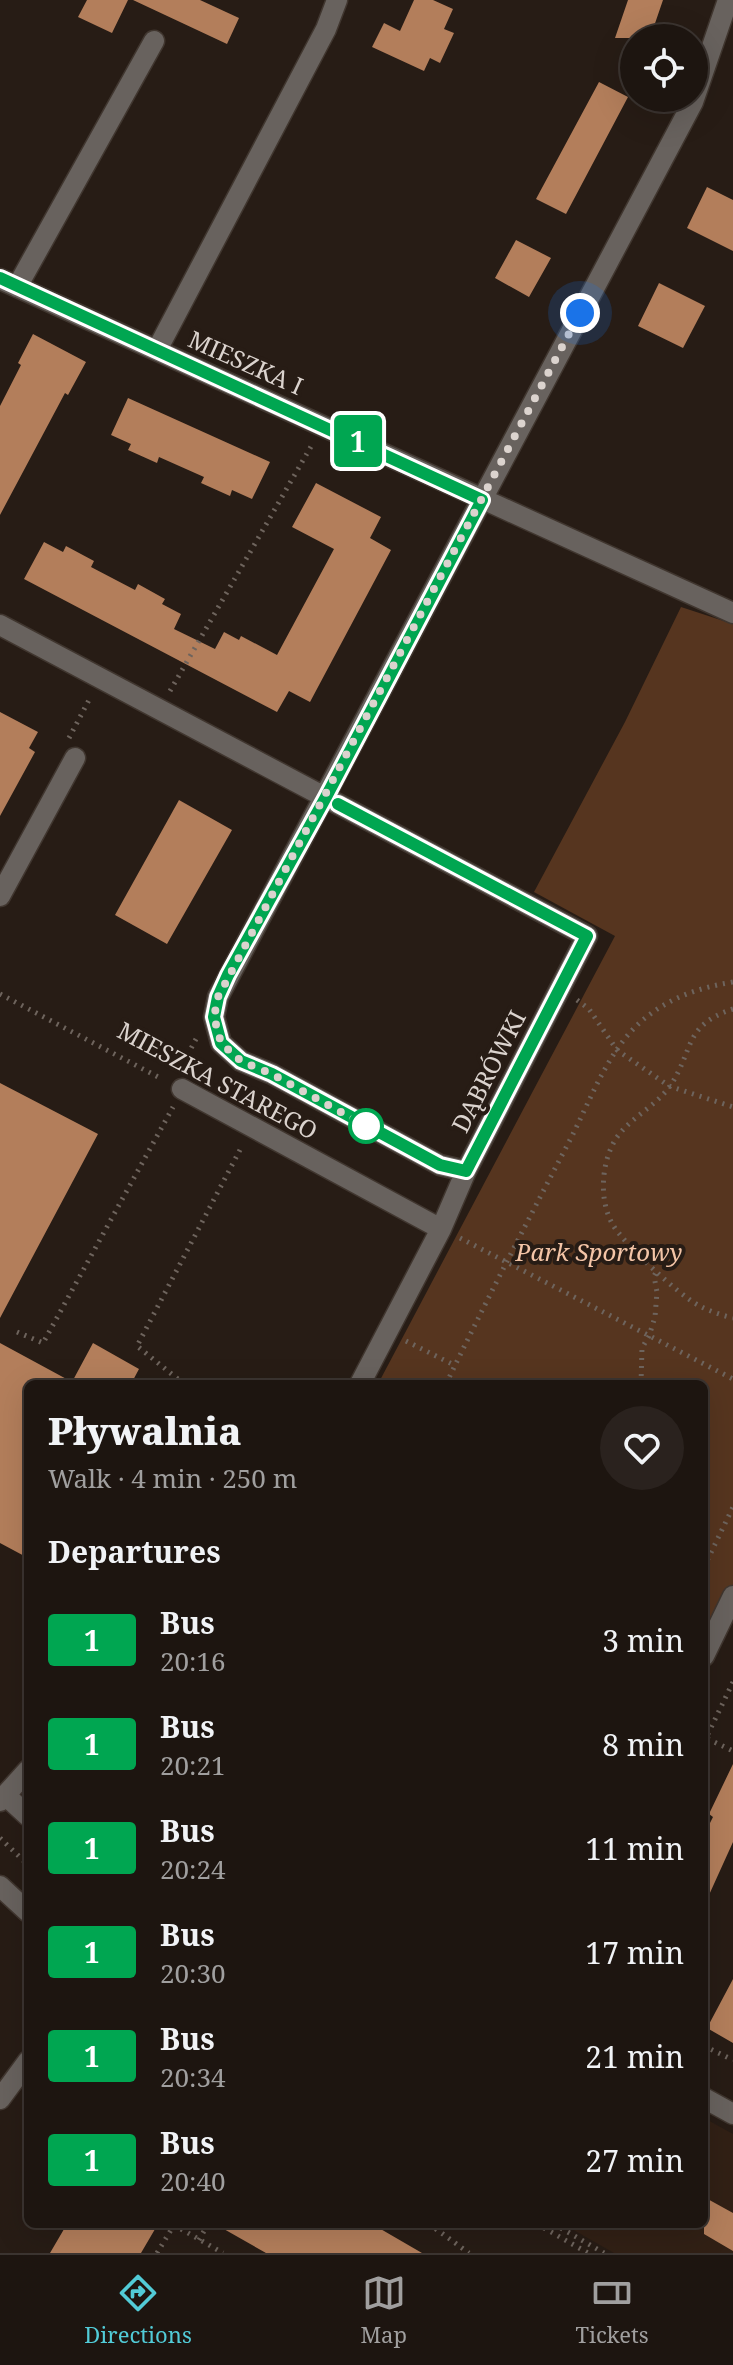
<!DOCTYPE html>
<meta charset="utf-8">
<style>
body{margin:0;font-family:"Noto Serif",serif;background:#2a221e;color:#f1f3f6;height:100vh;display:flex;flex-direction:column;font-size:30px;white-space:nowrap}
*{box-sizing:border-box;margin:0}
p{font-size:26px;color:#a09f9f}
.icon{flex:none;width:44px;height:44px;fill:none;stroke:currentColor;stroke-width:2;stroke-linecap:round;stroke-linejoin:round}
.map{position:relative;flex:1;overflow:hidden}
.sheet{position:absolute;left:24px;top:1380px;width:684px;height:848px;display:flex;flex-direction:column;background:#1d1510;border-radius:12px;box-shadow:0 8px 32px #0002,0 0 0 2px #3b3430}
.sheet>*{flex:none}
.badge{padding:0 16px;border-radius:6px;font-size:28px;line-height:52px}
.buttons{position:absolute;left:620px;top:24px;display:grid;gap:16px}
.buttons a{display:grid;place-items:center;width:88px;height:88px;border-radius:50%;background:#1d1510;box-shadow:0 8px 32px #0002,0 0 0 2px #3b3430;font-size:40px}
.you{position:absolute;width:40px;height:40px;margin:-20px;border:6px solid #fff;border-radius:50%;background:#1a73e8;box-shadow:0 0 0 12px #1a73e833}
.map>.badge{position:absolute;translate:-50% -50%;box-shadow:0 0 0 4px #fff}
h2{padding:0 24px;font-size:30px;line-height:72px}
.round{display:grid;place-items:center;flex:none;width:84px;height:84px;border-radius:42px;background:#2a221e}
.overview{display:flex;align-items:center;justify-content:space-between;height:136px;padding:0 24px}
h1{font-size:38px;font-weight:800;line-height:60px}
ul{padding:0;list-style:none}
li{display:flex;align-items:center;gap:24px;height:104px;padding:0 24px}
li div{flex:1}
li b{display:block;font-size:30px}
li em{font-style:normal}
li .badge{min-width:88px;font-weight:700;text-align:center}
.tab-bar{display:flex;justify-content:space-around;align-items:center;height:112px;border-top:2px solid #3b3430;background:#1d1510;font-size:22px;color:#a09f9f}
.tab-bar a{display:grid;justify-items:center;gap:4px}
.tab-bar .current{color:#52cbd7}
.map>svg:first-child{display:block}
.built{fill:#312015}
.green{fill:#56351f}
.building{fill:#b37e5b}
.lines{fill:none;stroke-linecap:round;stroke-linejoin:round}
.minor-casing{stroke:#40362f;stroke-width:23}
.path{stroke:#6e645d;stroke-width:5;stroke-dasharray:2 6;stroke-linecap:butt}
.minor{stroke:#68625e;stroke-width:20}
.line-casing{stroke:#fff;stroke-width:18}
.line{stroke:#00a651;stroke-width:12}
.walk{stroke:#dbd3ce;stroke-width:8;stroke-dasharray:0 14.4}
.stop-dot{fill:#fff;stroke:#00a651;stroke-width:4}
.labels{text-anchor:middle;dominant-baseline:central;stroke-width:8;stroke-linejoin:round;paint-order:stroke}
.street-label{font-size:24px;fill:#dbd3ce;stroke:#271c15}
.park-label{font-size:24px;font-style:italic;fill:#f4c5a7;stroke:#271c15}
</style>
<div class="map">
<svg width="733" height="2253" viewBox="0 0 733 2253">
<rect width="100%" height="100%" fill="#271c15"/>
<!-- built -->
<path class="built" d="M704 2118 733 2134V2253H614L563 2224H704Z"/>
<!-- green -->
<path class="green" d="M681 607 733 624V1592L704 1649V1384H378L615 936 534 892 625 722Z"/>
<!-- building -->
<path class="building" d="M87 0H128L112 33 78 17Z
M133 0H200L239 18 227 44Z
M414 0H433L453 9 444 29 454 33 440 63 430 58 424 71 372 47 384 23 400 31Z
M628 0H663L650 38H615Z
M599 82 628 97 566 214 536 199Z
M707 187 733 200V251L687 228Z
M516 240 551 258 529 297 495 278Z
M659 283 705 306 683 348 638 326Z
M33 334 86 362 68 395 65 393 0 515V406L21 365 18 363Z
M128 398 270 462 252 499 232 490 230 496 201 483 204 477 159 457 157 463 128 450 131 444 111 435Z
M316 483 381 517 370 538 391 550 310 702 289 691 277 712 24 579 44 542 63 552 66 546 94 561 91 567 135 590 138 584 165 599 162 604 181 614 174 629 215 649 224 632 239 640 241 636 277 655 334 549 292 527Z
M0 712 38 732 29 748 35 752 0 816Z
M179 800 232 830 167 944 115 915Z
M0 1083 98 1134 0 1318Z
M0 1343 72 1382 93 1343 139 1369 131 1384H28V1558L0 1543Z
M733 1764V1842L704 1906V1835L713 1817 709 1814Z
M733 1979V2043L707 2028Z
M704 2197 733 2213V2251L704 2234Z
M67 2224H158L141 2253H50Z
M215 2224H372L422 2253H266Z"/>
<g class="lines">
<!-- minor casing -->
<g class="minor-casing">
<path id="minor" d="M0 279 733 613
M17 287 154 41
M157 350 326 29 337 0
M0 625 587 936 466 1171 441 1229 182 1089
M0 896 75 758
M466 1171 440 1165 272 1074 241 1061 221 1043 214 1017 218 997 693 102 728 0
M360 1384 441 1229
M704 1656 733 1596
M5 1795 28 1816
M0 1801 28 1770
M0 1886 28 1912
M704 2098 733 2114
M0 2099 28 2061"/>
</g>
<!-- path -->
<path class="path" d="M170 691 313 443
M69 738 90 698
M0 994 162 1079
M577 1000 589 1009 617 1050 669 1086 733 1107
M733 1009C683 1025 694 1051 670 1086 653 1110 623 1120 611 1148 601 1171 600 1203 613 1225 624 1244 679 1295 698 1305 709 1311 721 1315 733 1318
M180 1069 196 1039
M460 1238 733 1379
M17 1332 43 1343 173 1107
M406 1341 454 1365
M184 1384 137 1346 242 1146
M446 1384C486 1301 528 1220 571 1138 592 1097 610 1044 649 1015 674 996 702 987 733 982
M641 1384 642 1348 649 1336 655 1317 657 1292 654 1276 657 1271
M704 1567 733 1507
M733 1682 706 1738 733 1751
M0 1838 28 1865
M704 2046 733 2060
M429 2224 469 2253
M537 2224 588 2253
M554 2224 604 2253
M174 2225 223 2253
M373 2225V2224
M199 2240 208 2224
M157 2253 174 2225"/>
<!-- minor -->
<use href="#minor" class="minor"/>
</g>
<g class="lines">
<!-- line casing -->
<g class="line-casing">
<path id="line" d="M0 278 482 500 326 797 228 975 218 997 214 1017 221 1043 241 1061 272 1074 440 1165 466 1171 587 936 338 804"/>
</g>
<!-- line -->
<use href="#line" class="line"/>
<!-- walk -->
<path class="walk" d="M366 1126 272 1074 241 1061 221 1043 214 1017 218 997 580 313"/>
</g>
<!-- markers -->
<circle class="stop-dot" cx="366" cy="1126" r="16"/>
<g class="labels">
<!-- street labels -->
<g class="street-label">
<text transform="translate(246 362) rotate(24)">MIESZKA I</text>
<text transform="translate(488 1071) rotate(-63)">DĄBRÓWKI</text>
<text transform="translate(218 1080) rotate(28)">MIESZKA STAREGO</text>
</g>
<!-- park labels -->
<g class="park-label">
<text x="599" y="1251">Park Sportowy</text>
</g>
</g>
</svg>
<div class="buttons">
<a><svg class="icon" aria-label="locate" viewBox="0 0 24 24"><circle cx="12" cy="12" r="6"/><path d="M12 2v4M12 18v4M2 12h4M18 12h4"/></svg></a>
</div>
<div class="you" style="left:580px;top:313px"></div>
<b class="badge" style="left:358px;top:441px;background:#00a651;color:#fff">1</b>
<section class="sheet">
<div class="overview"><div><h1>Pływalnia</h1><p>Walk · 4 min · 250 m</p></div><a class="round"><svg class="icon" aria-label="heart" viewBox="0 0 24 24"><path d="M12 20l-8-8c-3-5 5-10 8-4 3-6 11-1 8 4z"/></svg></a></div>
<h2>Departures</h2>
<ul>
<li><span class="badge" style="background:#00a651;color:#fff">1</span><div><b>Bus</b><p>20:16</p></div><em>3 min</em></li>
<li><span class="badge" style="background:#00a651;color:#fff">1</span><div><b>Bus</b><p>20:21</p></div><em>8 min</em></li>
<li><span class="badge" style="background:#00a651;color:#fff">1</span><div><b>Bus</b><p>20:24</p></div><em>11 min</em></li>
<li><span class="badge" style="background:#00a651;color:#fff">1</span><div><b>Bus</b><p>20:30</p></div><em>17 min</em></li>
<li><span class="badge" style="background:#00a651;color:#fff">1</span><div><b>Bus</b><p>20:34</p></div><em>21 min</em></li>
<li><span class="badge" style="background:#00a651;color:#fff">1</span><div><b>Bus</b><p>20:40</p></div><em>27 min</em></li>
</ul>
</section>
</div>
<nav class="tab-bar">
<a class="current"><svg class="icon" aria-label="directions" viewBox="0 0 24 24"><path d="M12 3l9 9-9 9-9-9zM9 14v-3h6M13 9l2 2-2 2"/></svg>Directions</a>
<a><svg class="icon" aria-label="map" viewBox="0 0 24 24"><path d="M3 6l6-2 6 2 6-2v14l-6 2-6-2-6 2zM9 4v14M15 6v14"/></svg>Map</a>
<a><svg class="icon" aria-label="tickets" viewBox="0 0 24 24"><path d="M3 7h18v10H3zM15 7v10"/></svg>Tickets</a>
</nav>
